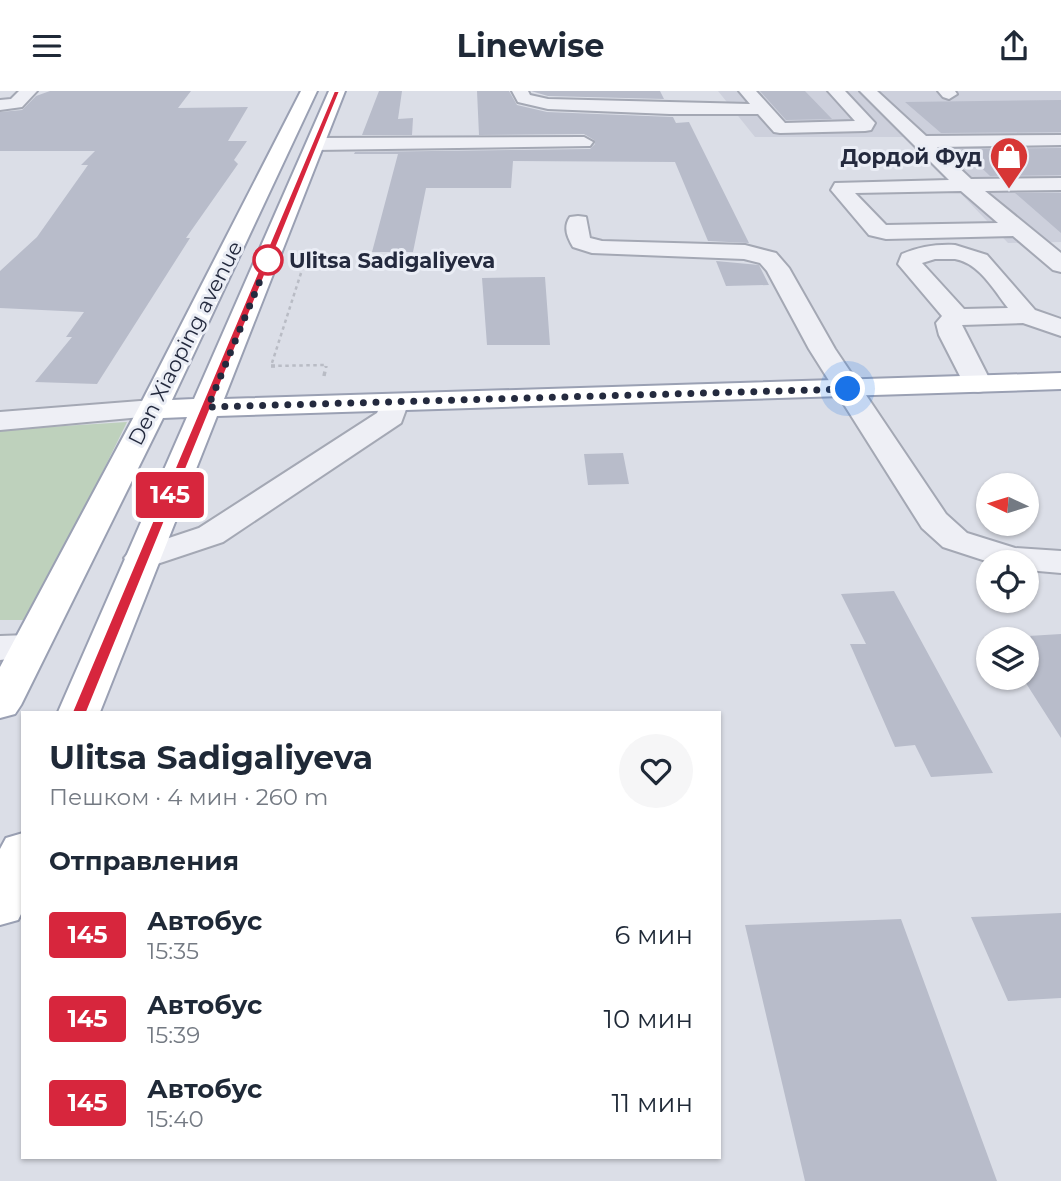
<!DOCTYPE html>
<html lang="ru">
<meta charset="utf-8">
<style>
body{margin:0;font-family:Montserrat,sans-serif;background:#f6f6f7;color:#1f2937;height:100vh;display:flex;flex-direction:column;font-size:26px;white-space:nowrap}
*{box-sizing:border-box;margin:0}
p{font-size:23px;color:#747a83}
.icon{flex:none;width:38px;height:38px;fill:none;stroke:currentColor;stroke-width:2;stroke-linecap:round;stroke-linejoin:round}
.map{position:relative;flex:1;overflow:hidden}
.drawer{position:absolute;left:21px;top:620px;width:700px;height:448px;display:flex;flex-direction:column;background:#fff;border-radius:0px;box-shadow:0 2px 5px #0004}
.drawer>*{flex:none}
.badge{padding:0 14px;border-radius:5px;font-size:24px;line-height:46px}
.needle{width:46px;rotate:274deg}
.tools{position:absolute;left:976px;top:382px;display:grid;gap:14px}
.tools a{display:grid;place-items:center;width:63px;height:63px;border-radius:50%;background:#fff;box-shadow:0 2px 5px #0004;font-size:35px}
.you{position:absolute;width:35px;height:35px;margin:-18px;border:5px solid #fff;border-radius:50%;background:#1a73e8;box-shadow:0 0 0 10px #1a73e833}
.map>.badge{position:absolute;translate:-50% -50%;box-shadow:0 0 0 4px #fff}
h2{padding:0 28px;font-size:26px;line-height:63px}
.round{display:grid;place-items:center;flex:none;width:74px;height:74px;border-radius:37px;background:#f6f6f7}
.overview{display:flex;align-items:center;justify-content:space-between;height:119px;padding:0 28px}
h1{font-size:33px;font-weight:700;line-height:52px}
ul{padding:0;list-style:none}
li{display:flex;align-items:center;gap:21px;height:84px;padding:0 28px}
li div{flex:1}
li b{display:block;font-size:26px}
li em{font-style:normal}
li .badge{min-width:77px;font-weight:700;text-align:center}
header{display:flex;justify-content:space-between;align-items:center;height:91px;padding:0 28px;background:#fff;font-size:32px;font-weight:700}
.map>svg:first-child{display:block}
.built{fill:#cdd0dc}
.green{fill:#bed1bc}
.building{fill:#b8bcca}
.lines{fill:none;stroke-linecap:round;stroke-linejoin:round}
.minor-casing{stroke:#a4a8b4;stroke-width:4}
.major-casing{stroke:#9aa0b3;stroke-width:4}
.path-far1{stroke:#b9bcc5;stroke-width:2.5;stroke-dasharray:3.5 3.5;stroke-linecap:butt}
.path{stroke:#b9bcc5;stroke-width:3.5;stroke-dasharray:4.5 4.5;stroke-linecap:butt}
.minor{fill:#eeeff5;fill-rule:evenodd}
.major{fill:#fff;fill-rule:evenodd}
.line{fill:#d7263d;stroke:#fff;stroke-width:2}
.walk{stroke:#242a3e;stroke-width:7;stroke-dasharray:0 12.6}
.stop-dot{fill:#fff;stroke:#d7263d;stroke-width:3.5}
.labels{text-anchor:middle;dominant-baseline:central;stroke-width:6;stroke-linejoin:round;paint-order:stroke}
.far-poi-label{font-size:21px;font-weight:bold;fill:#242a3e;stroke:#eaedf5;text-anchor:end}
.far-stop-label{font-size:21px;font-weight:bold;fill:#242a3e;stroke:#eaedf5;text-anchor:start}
.far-street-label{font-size:21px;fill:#242a3e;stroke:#eaedf5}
</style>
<header><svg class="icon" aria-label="menu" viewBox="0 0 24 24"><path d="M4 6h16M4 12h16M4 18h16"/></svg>Linewise<svg class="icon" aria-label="share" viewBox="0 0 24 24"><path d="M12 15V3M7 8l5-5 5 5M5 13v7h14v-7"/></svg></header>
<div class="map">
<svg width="1061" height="1090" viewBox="0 0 1061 1090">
<rect width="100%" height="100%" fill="#dbdee7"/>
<!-- built -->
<path class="built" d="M718 0H1061V151L1008 152 907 46H755Z"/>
<!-- green -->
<path class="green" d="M127 331 30 529H0V339Z"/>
<!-- building -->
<path class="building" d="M50 0H191L178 17 248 16 228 50H247L234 69 238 73 186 147H190L97 293 35 291 72 246H66L84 221 0 217V180L37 146 88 74H81L95 60H0V21L22 19 36 5Z
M379 0H402L398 28 413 27 412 44H362Z
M477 0H509L517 14 547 21 673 26 676 32 689 31 749 152 708 150 675 71 513 70 511 97H426L413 161H372L398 63H354L355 61 590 58 595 53 594 49 584 43 479 44Z
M531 0H660L664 8 548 5Z
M760 0H805L832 28 786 29Z
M1061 9V41L941 42 905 11Z
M1061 57V84L990 85 962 58Z
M1015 102H1061V142Z
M716 170 759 174 769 194 726 195Z
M545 186 550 254H487L482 187Z
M623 362 629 393 588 394 584 363Z
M894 500 993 682 931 686 915 654 895 656 850 553H866L841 503Z
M1061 543V647L1022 586H1027V548L997 547Z
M1061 822V907L1008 910 971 826Z
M901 828 997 1090H805L745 834Z"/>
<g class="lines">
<!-- minor casing -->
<g class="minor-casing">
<path id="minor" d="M19 0H37L22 16 0 19V9L11 8Z
M512 0H528L530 4 548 8 750 13 739 0H756L785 32 855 30 828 0H845L875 32 871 39 865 40 780 42 774 41 758 23H670L548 18 518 11Z
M860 0H877L926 45 1061 44V54L937 56 971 88 1061 87V99L985 100 1061 162V181L1053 179 1013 145 886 148 869 144 831 99 835 92 949 89ZM961 100 998 132 886 134 855 102Z
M938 0H955L957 3 949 8 943 6Z
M584 46 593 51 590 55 316 59 307 53 316 47Z
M578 125 586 126 590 147 602 150 745 154 776 162 789 177 835 258 946 423 967 442 1015 457 1061 460V482L1027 479V471H989L943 456 922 437 809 258 767 180 760 172 744 168 592 162 573 156C567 146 563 136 570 126Z
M955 154 987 164 1035 219 1061 228V245L1023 232 962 234 992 293 988 299 978 301 968 299 964 293 939 244 936 232 942 225 898 173 902 163C919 156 936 153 955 154ZM955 168C979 172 994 199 1008 217L964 218 922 172 935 168Z
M394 304 404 307 408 313 401 332 223 451 142 478 130 474 124 467 130 460 199 437 377 322 384 307Z
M153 309 163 312 168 318 163 324 0 339V321Z
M28 544 42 548 47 556 42 564 0 569V545Z"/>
</g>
<!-- major casing -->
<g class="major-casing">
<path id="major" d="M301 0H317L172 309 194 308 329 0H345L224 308 1061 282V298L217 325 100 621H58L187 326 163 327 21 614 15 623 0 627V576L138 318Z
M23 742V819L18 829 0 834V758L6 747Z"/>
</g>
<!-- path-far1 -->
<path class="path-far1" d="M301 182 271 275 326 274V277"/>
<!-- path -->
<path class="path" d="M271 275H275
M324 285 326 275"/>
<!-- minor -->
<use href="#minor" class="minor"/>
<!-- major -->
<use href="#major" class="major"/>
</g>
<!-- line -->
<path class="line" d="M334 0H340L87 621 85 625H74L72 621Z"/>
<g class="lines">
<!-- walk -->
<path class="walk" d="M268 169 271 163 208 316 848 298"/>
</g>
<!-- icons -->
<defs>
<g id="shop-pin" transform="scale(2.0125)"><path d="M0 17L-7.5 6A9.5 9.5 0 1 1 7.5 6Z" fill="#d73635" stroke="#eaedf5"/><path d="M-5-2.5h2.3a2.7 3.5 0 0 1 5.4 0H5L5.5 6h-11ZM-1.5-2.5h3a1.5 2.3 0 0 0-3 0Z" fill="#fff"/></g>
</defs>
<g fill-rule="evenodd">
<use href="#shop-pin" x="1009" y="65"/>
</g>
<!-- markers -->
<circle class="stop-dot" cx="268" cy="169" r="14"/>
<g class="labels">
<!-- far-poi labels -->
<g class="far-poi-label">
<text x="982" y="65">Дордой Фуд</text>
</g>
<!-- far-stop labels -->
<g class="far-stop-label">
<text x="289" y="169">Ulitsa Sadigaliyeva</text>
</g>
<!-- far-street labels -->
<g class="far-street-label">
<text transform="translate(185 252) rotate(-63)">Den Xiaoping avenue</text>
</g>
</g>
</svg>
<div class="tools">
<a><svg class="needle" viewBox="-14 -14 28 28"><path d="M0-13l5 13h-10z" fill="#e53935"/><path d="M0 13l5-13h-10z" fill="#747a83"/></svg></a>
<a><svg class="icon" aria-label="locate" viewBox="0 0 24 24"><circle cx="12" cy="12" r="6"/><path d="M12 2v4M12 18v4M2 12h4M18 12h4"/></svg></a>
<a><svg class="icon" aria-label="layers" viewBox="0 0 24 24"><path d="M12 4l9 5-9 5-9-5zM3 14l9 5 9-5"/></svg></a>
</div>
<div class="you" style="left:848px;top:298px"></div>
<b class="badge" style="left:170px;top:404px;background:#d7263d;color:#fff">145</b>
<section class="drawer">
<div class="overview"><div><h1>Ulitsa Sadigaliyeva</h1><p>Пешком · 4 мин · 260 m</p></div><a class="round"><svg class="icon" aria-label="heart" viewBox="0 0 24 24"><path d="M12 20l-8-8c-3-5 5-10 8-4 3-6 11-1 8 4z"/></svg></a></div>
<h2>Отправления</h2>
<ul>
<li><span class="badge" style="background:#d7263d;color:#fff">145</span><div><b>Автобус</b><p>15:35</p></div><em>6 мин</em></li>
<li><span class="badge" style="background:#d7263d;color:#fff">145</span><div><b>Автобус</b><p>15:39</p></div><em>10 мин</em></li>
<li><span class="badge" style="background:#d7263d;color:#fff">145</span><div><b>Автобус</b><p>15:40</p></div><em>11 мин</em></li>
</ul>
</section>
</div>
